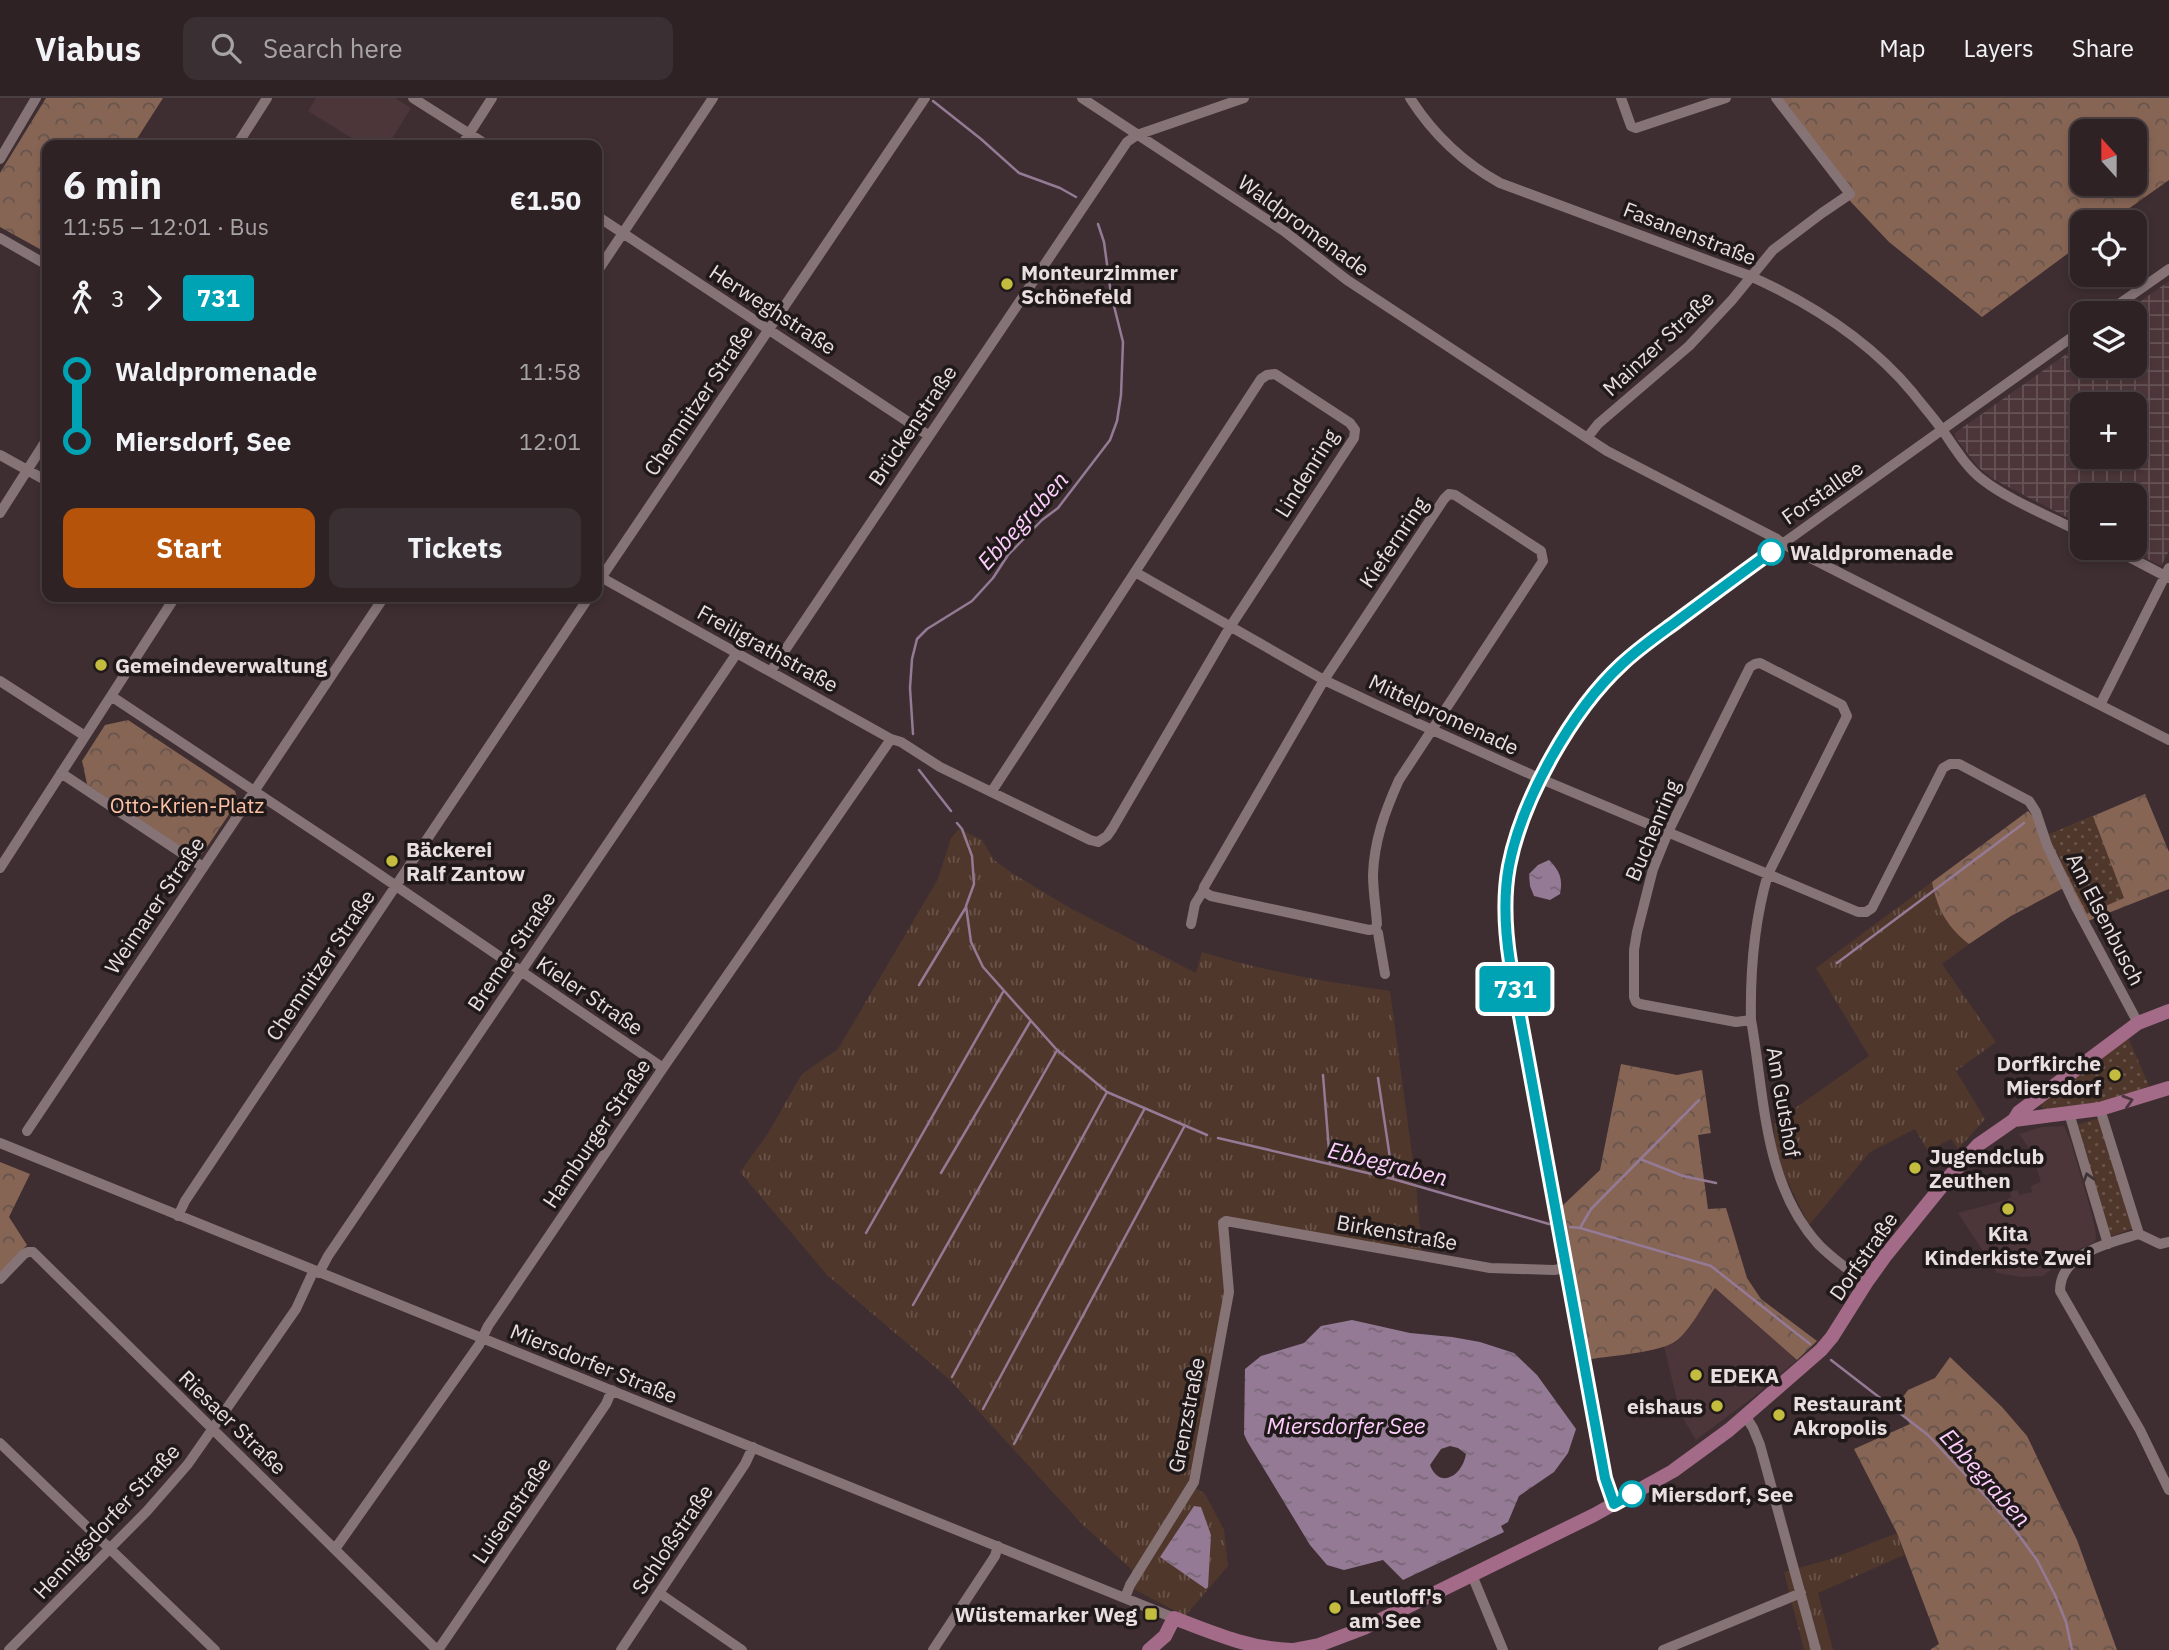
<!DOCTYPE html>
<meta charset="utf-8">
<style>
body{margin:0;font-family:"IBM Plex Sans",sans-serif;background:#3a2f32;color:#f1f3f6;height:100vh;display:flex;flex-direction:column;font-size:26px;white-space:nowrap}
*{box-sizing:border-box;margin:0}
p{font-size:23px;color:#a7a4a7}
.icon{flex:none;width:38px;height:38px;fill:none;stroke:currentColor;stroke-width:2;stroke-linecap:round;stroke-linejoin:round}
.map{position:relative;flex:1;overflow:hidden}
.drawer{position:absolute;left:42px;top:42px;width:560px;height:462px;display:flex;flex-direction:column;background:#2e2225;border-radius:14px;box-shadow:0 4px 10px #0003,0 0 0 2px #493f42}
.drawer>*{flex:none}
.badge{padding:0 14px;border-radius:5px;font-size:24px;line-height:46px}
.needle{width:46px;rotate:339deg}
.fabs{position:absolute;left:2070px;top:21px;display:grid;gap:14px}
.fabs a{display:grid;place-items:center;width:77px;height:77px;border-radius:14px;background:#2e2225;box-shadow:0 4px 10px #0003,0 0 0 2px #493f42;font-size:35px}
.map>.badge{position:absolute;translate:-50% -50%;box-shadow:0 0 0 4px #fff}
.legs{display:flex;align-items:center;gap:10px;height:77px;padding:0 21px;font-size:23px}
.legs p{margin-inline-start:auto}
.headline{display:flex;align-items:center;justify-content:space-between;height:119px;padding:0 21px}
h1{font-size:38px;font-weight:700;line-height:52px}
.action{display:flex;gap:14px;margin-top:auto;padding:14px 21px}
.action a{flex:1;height:80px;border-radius:14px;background:#b45309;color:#fff;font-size:28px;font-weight:700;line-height:80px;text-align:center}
.action a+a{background:#3a2f32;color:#f1f3f6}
ul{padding:0 21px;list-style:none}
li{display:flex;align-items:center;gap:24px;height:70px;font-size:26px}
li i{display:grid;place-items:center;width:10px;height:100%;margin:0 9px;background:currentColor}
li i::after{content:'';width:18px;height:18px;margin:-9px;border:5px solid;border-radius:50%;background:#2e2225}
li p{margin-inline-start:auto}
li:first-child i{background:linear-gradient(#0000 50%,currentColor 0)}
li:last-child i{background:linear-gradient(currentColor 50%,#0000 0)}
header{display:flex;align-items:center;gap:42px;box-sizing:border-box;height:98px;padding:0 35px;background:#2e2225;border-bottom:2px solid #493f42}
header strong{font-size:33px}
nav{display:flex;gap:38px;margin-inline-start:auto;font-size:24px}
.search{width:490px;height:63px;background:#3a2f32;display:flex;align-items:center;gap:18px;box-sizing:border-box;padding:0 24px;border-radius:14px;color:#a7a4a7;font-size:26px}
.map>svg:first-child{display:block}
.built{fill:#4c363a}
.industrial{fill:url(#industrial-grid);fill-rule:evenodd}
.grass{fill:url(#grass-tufts)}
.forest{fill:url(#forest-crowns);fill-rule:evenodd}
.park{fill:url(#park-dots)}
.water{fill:url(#water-ripples);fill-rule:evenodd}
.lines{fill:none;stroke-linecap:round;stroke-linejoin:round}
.stream{stroke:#947a94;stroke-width:2.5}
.minor{stroke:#857376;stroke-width:10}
.major{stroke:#a36b87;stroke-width:14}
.oneway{stroke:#4e3640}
.oneway2{stroke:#3e3436}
.line-1-casing{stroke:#fff;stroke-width:16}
.line-1{stroke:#00a3b4;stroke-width:10}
.poi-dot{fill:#c4bc3e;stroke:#20191a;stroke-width:2.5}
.stop-1-dot{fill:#fff;stroke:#00a3b4;stroke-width:3.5}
.labels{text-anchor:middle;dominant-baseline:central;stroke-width:7;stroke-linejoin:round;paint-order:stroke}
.street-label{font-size:21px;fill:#e9dfe0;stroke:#20191a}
.poi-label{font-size:21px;font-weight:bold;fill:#e9dfe0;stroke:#20191a;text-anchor:start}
.stop-label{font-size:21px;font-weight:bold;fill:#e9dfe0;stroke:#20191a;text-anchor:start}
.park-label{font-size:21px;fill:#fdc1a4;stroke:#20191a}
.water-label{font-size:23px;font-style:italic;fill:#fecffd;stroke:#20191a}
</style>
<header>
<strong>Viabus</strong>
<div class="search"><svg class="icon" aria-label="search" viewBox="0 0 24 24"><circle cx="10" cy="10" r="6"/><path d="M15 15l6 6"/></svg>Search here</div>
<nav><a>Map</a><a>Layers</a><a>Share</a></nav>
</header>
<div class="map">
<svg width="2169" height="1552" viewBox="0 0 2169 1552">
<defs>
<pattern id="industrial-grid" width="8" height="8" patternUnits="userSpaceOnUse" patternTransform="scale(1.75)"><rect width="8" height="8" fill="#4c363a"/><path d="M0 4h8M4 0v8" fill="none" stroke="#665356"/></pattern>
<pattern id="grass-tufts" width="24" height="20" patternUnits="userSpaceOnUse" patternTransform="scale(1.75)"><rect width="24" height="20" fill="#50372c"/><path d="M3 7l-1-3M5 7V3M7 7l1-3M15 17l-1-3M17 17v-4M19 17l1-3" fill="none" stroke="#69544a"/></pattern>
<pattern id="forest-crowns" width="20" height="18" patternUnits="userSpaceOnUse" patternTransform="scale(1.75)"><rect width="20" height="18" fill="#876555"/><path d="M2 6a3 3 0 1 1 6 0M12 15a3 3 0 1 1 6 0" fill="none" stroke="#66544c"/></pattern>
<pattern id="park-dots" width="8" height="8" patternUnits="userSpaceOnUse" patternTransform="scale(1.75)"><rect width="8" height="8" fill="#50372c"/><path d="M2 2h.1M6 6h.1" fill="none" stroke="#69544a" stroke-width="1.8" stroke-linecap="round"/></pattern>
<pattern id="water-ripples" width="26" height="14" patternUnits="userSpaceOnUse" patternTransform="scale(1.75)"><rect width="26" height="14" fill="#947a94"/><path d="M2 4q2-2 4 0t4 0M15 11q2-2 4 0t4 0" fill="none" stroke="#796778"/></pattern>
</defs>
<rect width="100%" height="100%" fill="#3e2e31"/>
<!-- built -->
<path class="built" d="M316 0H395L411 10 388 47H363L308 13Z
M2064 1028 2071 1044 2092 1117 2096 1136 2095 1144 2075 1153 2043 1178 2021 1179 1997 1175 1958 1115 2006 1102 2011 1099 2010 1094 2017 1092 2019 1097 2032 1094 2031 1088 2041 1084 2031 1053 2019 1036 2042 1029Z
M1715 1190 1797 1262 1751 1301 1696 1342 1680 1315 1664 1248 1675 1245 1682 1237Z"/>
<!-- industrial -->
<path class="industrial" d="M2169 183V453L2161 468 2126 450H2135V397H2082V427L1993 381 1978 369 1955 339V335L2082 245V268H2135V215H2124ZM2082 306H2135V359H2082Z"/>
<!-- grass -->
<path class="grass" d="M959 731 982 742 994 762 1015 777 1070 810 1196 875 1202 854C1263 873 1327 884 1390 893L1416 1086 1422 1156 1221 1119 1220 1129 1226 1193 1189 1386 1205 1396 1224 1432 1228 1468 1185 1518 1134 1491 1132 1472 1082 1426 949 1281 827 1177 740 1074 767 1037 802 976 838 951 938 781 951 740Z
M1932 784C1937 808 1950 831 1969 846L1942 866 1996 944 1956 973 1985 1021 1958 1051 1951 1041 1928 1053 1915 1031 1870 1054 1809 1127 1785 1078 1775 1050 1774 1025 1869 958 1816 870Z
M1897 1435 1904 1457 1818 1495 1833 1552H1804L1784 1474 1831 1461Z"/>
<!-- forest -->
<path class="forest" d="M46 0H163L133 47H47V155L0 129V75Z
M1771 0H2169V82L2110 124H2082V145L1982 219 1889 144 1851 104ZM2082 33H2135V86H2082Z
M128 622 235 693 238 703 203 755 193 758 87 686 82 663 105 627Z
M2145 696 2169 754V791L2088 823 2069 787 2011 818 1969 846C1948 830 1937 811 1932 784L2028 713 2040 726 2046 738Z
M1621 966 1677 977 1702 972 1711 1035 1698 1037 1708 1111 1726 1110 1747 1180 1761 1201 1817 1243 1797 1262 1715 1190C1704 1205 1690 1233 1676 1243 1662 1254 1610 1258 1591 1261L1560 1110 1600 1072Z
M0 1064 30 1076 9 1119 27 1147 0 1175Z
M1950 1259 2002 1309 2027 1338 2077 1442 2117 1552H1931V1551L1939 1546 1897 1435 1854 1351 1910 1326 1897 1307 1908 1292 1935 1280Z"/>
<!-- park -->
<path class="park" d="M2093 718 2124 800 2087 816 2047 737Z
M2127 937 2149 988 2107 1005 2045 1014 2041 1008 2043 1001Z
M2099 1020 2133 1130 2112 1138 2108 1135 2076 1027Z"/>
<!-- water -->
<path class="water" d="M1549 762C1560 773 1563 781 1560 796L1550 802 1534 798 1530 788 1529 776 1538 767Z
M1352 1222 1410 1235 1452 1239 1480 1244 1514 1255 1537 1277 1576 1331 1568 1355 1554 1374 1519 1398 1508 1424 1501 1428 1504 1434 1403 1482 1383 1462 1344 1472 1327 1467 1310 1447 1247 1343 1244 1336 1245 1271 1261 1258 1304 1245 1321 1228ZM1450 1348 1458 1350 1466 1356C1462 1379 1439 1391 1430 1367L1441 1351Z
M1194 1408 1201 1409 1211 1437 1208 1489 1206 1491 1160 1459Z"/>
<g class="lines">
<!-- stream -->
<path class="stream" d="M933 3 981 41 1019 75 1060 90 1076 99
M913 636 910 590 912 561 917 541 927 531 972 503 993 480 1008 457 1042 422 1058 410 1110 342 1117 323 1121 297 1123 244 1111 196 1104 144 1098 126
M919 672 951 713
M957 725 962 731 972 758 974 786 966 808 971 844 983 869 1057 952 1107 994 1207 1037
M1837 865 2024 725
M919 887 966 809
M1323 977 1330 1065
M1378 980 1393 1080
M1218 1040 1393 1081 1549 1126
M1640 1061 1683 1078 1716 1085
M941 1075 1030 924
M1570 1129 1580 1130 1711 1168 1810 1246
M1580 1130 1591 1111 1699 1002
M866 1135 1003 894
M913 1207 1056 954
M1831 1262 1928 1337 1990 1403 2015 1432 2037 1462 2055 1497 2066 1524 2072 1552
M952 1279 1107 994
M983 1311 1145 1010
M1014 1346 1184 1029"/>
<!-- minor -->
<path class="minor" d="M413 0 487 47
M1082 0 1284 133 1347 182 1607 353 1777 441 1783 446 2169 642
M1410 0C1433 36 1462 64 1500 85L1750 178C1812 206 1869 242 1913 295 1923 308 1934 320 1943 333 1955 350 1966 369 1983 382 2010 403 2052 419 2082 435
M1621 0 1631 28 1636 30 1726 0
M237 47 267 0
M462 47 492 0
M0 61 36 0
M597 118 928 337
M0 140 47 167
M597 174 713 0
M2106 215 2169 171
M1587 340 1598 326 1689 248 1732 202 1773 152 1822 115 1850 96 1776 0
M0 357 47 383
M1449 396 1455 397 1541 453 1543 463 1399 682C1385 713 1374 743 1373 777 1373 793 1376 810 1377 826L1375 831 1369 832 1211 798 1203 793 1204 789 1324 582 1444 401Z
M0 415 47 341
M2112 450 2169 480
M1135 474 1324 582 1377 607 1541 681 1858 814H1866L1872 810 1943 670 1950 666H1959L2029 703 2036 714 2047 747 2076 809 2138 925
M597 477 891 641 901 644 940 669 1090 742 1098 744 1107 738 1112 731 1230 529 1354 340 1355 332 1350 325 1275 276 1267 277 1261 281 992 693
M597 486 925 0
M1760 565 1842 607 1847 618 1768 776C1754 824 1750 872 1751 922L1736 924 1640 906 1636 904 1634 899V852L1637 834 1653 771 1668 734 1750 569 1755 566Z
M771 573 1127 44 1137 37 1244 0
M0 583 85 638
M111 598 358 762 663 970
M2100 607 2169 470
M61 675 203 769
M0 770 175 499
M1191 826 1195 806 1203 793
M1375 831 1378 835 1385 876
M1751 922C1765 999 1763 1086 1819 1147 1833 1161 1850 1173 1866 1185
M2100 1011 2139 1136
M2069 1015 2108 1146
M27 1033 384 499
M0 1045 1174 1520
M178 1118 185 1103 589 499
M2169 1144 2160 1146 2139 1136C2109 1145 2060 1155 2060 1193L2140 1332 2169 1392
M319 1175 328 1158 737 555
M0 1181 24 1156 28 1154H33L437 1552
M1746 1319 1753 1330 1760 1347 1816 1552
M0 1345 215 1552
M1614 1406 1605 1380 1509 859C1505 829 1504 799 1509 769 1522 702 1571 615 1620 568 1643 546 1670 528 1695 509 1738 478 1781 447 1824 416 1910 355 1996 293 2082 232
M335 1451 479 1247 488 1228 663 970 891 641
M1472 1477 1503 1552
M659 1495 742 1552
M1125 1500 1130 1487 1194 1384 1229 1194 1223 1125 1226 1123 1490 1170 1554 1172 1566 1170
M9 1552 147 1413 188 1366 296 1211 314 1172
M438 1552 606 1306 612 1292
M621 1552 745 1366 753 1349
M933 1552 995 1458 998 1448
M1663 1552 1801 1495"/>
<!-- major -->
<path class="major" d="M2014 1022 2100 1011 2169 990
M1149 1552 1165 1538 1174 1520C1213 1535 1250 1551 1292 1552
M1293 1552 1319 1547 1364 1530 1594 1417 1673 1373 1729 1332 1821 1252 1832 1239 1866 1185 1886 1157 1950 1078 1978 1047 2014 1022 2019 1014 2138 925 2169 913"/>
</g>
<!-- one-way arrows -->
<defs><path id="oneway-chevron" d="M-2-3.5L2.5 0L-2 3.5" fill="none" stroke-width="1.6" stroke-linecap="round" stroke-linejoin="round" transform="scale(1.75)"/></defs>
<use class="oneway" href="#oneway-chevron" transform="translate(2128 1003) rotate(-17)"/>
<use class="oneway2" href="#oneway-chevron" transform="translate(2088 1080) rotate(-107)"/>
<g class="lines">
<!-- line-1 casing -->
<g class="line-1-casing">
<path id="line-1" d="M1632 1396 1614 1406 1605 1380 1510 864C1505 832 1503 800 1509 768 1522 701 1572 612 1622 566 1639 550 1658 537 1677 523 1708 500 1739 477 1771 454"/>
</g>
<!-- line-1 -->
<use href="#line-1" class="line-1"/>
</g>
<!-- markers -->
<g class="poi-dot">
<circle cx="1007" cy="186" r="7"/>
<circle cx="101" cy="567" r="7"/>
<circle cx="392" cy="763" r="7"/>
<circle cx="2115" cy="977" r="7"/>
<circle cx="1915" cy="1070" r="7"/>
<circle cx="2008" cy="1111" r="7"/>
<circle cx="1696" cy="1277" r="7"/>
<circle cx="1717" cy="1308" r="7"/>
<circle cx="1779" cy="1317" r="7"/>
<circle cx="1335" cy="1510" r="7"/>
<rect x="1144" y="1509" width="14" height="14" rx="3.5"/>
</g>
<g class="stop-1-dot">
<circle cx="1771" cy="454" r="12"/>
<circle cx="1632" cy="1396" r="12"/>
</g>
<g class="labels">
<!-- street labels -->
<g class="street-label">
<text transform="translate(1304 127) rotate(36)">Waldpromenade</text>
<text transform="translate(1690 135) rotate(21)">Fasanenstraße</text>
<text transform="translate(773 211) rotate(33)">Herweghstraße</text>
<text transform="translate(1658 245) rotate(-43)">Mainzer Straße</text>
<text transform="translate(698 302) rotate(-56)">Chemnitzer Straße</text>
<text transform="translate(912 327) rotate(-56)">Brückenstraße</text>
<text transform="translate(1306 375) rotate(-58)">Lindenring</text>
<text transform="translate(1822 394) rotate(-35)">Forstallee</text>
<text transform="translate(1393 444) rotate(-56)">Kiefernring</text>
<text transform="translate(768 550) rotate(29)">Freiligrathstraße</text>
<text transform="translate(1444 616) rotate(25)">Mittelpromenade</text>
<text transform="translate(1652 732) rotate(-67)">Buchenring</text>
<text transform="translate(154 807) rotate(-56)">Weimarer Straße</text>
<text transform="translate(2106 821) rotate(63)">Am Elsenbusch</text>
<text transform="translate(511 853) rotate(-56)">Bremer Straße</text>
<text transform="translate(320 867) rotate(-56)">Chemnitzer Straße</text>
<text transform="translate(590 897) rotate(34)">Kieler Straße</text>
<text transform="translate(1784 1004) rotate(80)">Am Gutshof</text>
<text transform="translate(596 1035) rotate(-56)">Hamburger Straße</text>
<text transform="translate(1397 1134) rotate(10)">Birkenstraße</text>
<text transform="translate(1863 1158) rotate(-55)">Dorfstraße</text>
<text transform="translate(594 1265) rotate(22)">Miersdorfer Straße</text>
<text transform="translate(1186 1317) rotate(-79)">Grenzstraße</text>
<text transform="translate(233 1324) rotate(44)">Riesaer Straße</text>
<text transform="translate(511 1412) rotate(-56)">Luisenstraße</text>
<text transform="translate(106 1423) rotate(-47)">Hennigsdorfer Straße</text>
<text transform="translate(672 1441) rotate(-56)">Schloßstraße</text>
</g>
<!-- poi labels -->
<g class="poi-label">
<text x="1021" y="174">Monteurzimmer<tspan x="1021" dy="24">Schönefeld</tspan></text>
<text x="115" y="567">Gemeindeverwaltung</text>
<text x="406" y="751">Bäckerei<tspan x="406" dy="24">Ralf Zantow</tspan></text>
<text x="2101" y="965" text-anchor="end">Dorfkirche<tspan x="2101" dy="24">Miersdorf</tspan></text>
<text x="1929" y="1058">Jugendclub<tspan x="1929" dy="24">Zeuthen</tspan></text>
<text x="2008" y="1135" text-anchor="middle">Kita<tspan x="2008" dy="24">Kinderkiste Zwei</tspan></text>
<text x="1710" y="1277">EDEKA</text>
<text x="1793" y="1305">Restaurant<tspan x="1793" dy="24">Akropolis</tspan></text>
<text x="1703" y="1308" text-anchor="end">eishaus</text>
<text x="1349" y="1498">Leutloff's<tspan x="1349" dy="24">am See</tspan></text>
<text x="1137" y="1516" text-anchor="end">Wüstemarker Weg</text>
</g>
<!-- stop labels -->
<g class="stop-label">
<text x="1790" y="454">Waldpromenade</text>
<text x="1651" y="1396">Miersdorf, See</text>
</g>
<!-- park labels -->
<g class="park-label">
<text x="187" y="707">Otto-Krien-Platz</text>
</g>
<!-- water labels -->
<g class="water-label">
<text transform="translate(1022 422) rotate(-48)">Ebbegraben</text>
<text transform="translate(1388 1065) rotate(14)">Ebbegraben</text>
<text x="1346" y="1327">Miersdorfer See</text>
<text transform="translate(1986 1379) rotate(48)">Ebbegraben</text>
</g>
</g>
</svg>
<div class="fabs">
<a><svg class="needle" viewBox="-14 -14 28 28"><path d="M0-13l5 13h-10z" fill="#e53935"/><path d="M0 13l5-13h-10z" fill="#a7a4a7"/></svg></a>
<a><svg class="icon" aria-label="locate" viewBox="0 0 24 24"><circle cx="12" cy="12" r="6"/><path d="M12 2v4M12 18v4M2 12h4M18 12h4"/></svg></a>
<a><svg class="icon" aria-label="layers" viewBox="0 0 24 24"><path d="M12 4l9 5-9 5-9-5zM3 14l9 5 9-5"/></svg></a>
<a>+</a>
<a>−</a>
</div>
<b class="badge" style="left:1515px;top:891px;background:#00a3b4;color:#fff">731</b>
<section class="drawer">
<div class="headline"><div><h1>6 min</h1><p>11:55 – 12:01 · Bus</p></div><b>€1.50</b></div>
<div class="legs"><svg class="icon" aria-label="walk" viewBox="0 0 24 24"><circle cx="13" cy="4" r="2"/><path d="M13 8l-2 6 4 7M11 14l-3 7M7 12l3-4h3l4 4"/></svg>3<svg class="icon" aria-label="forward" viewBox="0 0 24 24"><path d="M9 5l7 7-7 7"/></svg><b class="badge" style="background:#00a3b4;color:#fff">731</b></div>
<ul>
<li><i style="color:#00a3b4"></i><b>Waldpromenade</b><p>11:58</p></li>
<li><i style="color:#00a3b4"></i><b>Miersdorf, See</b><p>12:01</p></li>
</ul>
<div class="action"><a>Start</a><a>Tickets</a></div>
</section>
</div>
